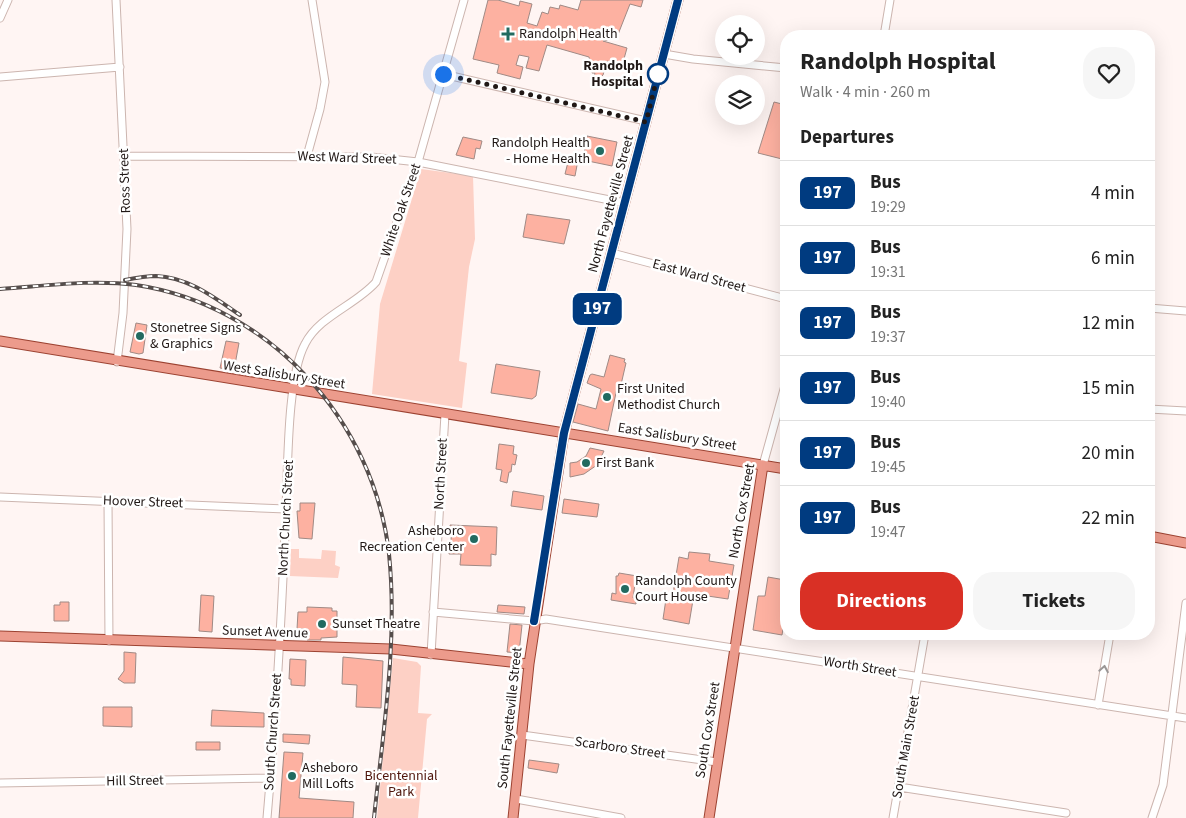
<!DOCTYPE html>
<meta charset="utf-8">
<style>
body{margin:0;font-family:"Source Sans 3",sans-serif;background:#f6f6f6;color:#222;height:100vh;display:flex;flex-direction:column;font-size:19px;white-space:nowrap}
*{box-sizing:border-box;margin:0}
p{font-size:16px;color:#767676}
.icon{flex:none;width:28px;height:28px;fill:none;stroke:currentColor;stroke-width:2;stroke-linecap:round;stroke-linejoin:round}
.map{position:relative;flex:1;overflow:hidden}
.drawer{position:absolute;left:780px;top:30px;width:375px;height:610px;display:flex;flex-direction:column;background:#fff;border-radius:20px;box-shadow:0 5px 20px #0002}
.drawer>*{flex:none}
.badge{padding:0 10px;border-radius:8px;font-size:18px;line-height:32px}
.tools{position:absolute;left:715px;top:15px;display:grid;gap:10px}
.tools a{display:grid;place-items:center;width:50px;height:50px;border-radius:50%;background:#fff;box-shadow:0 5px 20px #0002;font-size:25px}
.you{position:absolute;width:25px;height:25px;margin:-12px;border:4px solid #fff;border-radius:50%;background:#1a73e8;box-shadow:0 0 0 8px #1a73e833}
.map>.badge{position:absolute;translate:-50% -50%;box-shadow:0 0 0 2px #fff}
h2{padding:0 20px;font-size:19px;line-height:45px}
.round{display:grid;place-items:center;flex:none;width:52px;height:52px;border-radius:20px;background:#f6f6f6}
.summary{display:flex;align-items:center;justify-content:space-between;height:85px;padding:0 20px}
h1{font-size:24px;font-weight:700;line-height:38px}
.action{display:flex;gap:10px;margin-top:auto;padding:10px 20px}
.action a{flex:1;height:58px;border-radius:20px;background:#d93025;color:#fff;font-size:20px;font-weight:700;line-height:58px;text-align:center}
.action a+a{background:#f6f6f6;color:#222}
ul{padding:0;list-style:none}
li{display:flex;align-items:center;gap:15px;height:65px;padding:0 20px;border-top:1px solid #e0e0e0}
li div{flex:1}
li b{display:block;font-size:19px}
li em{font-style:normal}
li .badge{min-width:55px;font-weight:700;text-align:center}
.map>svg:first-child{display:block}
.green{fill:#fdd0c5}
.building{fill:#fdb1a1;stroke:#a08a85}
.lines{fill:none;stroke-linecap:round;stroke-linejoin:round}
.minor-casing{stroke:#ccb5af;stroke-width:9}
.major-casing{stroke:#9c4231;stroke-width:11}
.minor{stroke:#fff;stroke-width:7}
.major{stroke:#ec9b8c;stroke-width:9}
.rail-casing{stroke:#554d4b;stroke-width:4}
.rail{stroke:#fff;stroke-width:2;stroke-dasharray:5.5;stroke-linecap:butt}
.oneway{stroke:#9b9796}
.line-casing{stroke:#fff;stroke-width:11}
.line{stroke:#003b80;stroke-width:8}
.walk{stroke:#201816;stroke-width:5;stroke-dasharray:0 9}
.poi-dot{fill:#226a60;stroke:#fff;stroke-width:2}
.stop-dot{fill:#fff;stroke:#003b80;stroke-width:2.5}
.labels{text-anchor:middle;dominant-baseline:central;stroke-width:5;stroke-linejoin:round;paint-order:stroke}
.poi-label{font-size:14px;fill:#201816;stroke:#fff;text-anchor:start}
.stop-label{font-size:14px;font-weight:bold;fill:#201816;stroke:#fff;text-anchor:end}
.street-label{font-size:14px;fill:#201816;stroke:#fff}
.park-label{font-size:14px;fill:#4f160c;stroke:#fff}
</style>
<div class="map">
<svg width="1186" height="818" viewBox="0 0 1186 818">
<rect width="100%" height="100%" fill="#fff5f3"/>
<!-- green -->
<path class="green" d="M421 169 473 176 475 239 469 267 459 361 467 363 462 408 372 394 380 304Z
M291 549H299V558L321 559 322 550 336 551 335 565 340 567 338 578 290 576Z
M393 658 417 662 421 666 418 713 432 714 427 719 418 818H377Z"/>
<!-- building -->
<path class="building" d="M488 0H498L519 6 520 1 532 4 527 23 537 26 542 12 548 14 550 7 559 9 560 5 578 10 581 0H643L641 7 630 4 617 37 603 41 627 48 622 66 607 61 603 75 600 78 594 76 595 73H592L594 62 590 61 589 57 547 45 539 71 526 68 529 57 519 55 516 65 523 67 520 79 497 73 499 65 473 59Z
M774 102 786 105V160L758 153Z
M587 136 617 142 612 166 583 160Z
M463 137 482 141 480 149 476 148 474 159 456 155Z
M569 158 578 160 575 176 565 174Z
M527 214 570 220 564 244 523 237Z
M136 323 147 325 143 353 139 354 130 352Z
M226 341 239 343 234 370 220 368Z
M610 355 625 359 624 362 626 363 620 389 617 388 608 431 573 422 578 404 596 409 601 389 587 383 590 375 592 374 604 377Z
M496 364 540 371 536 396 532 399 491 393Z
M499 444 514 446 513 454 517 455 515 465 512 464 511 472H509L507 483 500 481 502 470 496 469Z
M590 448 604 451 597 465 584 474 570 477V463L577 462 586 456Z
M513 491 544 496 542 510 511 506Z
M564 499 599 504 597 517 562 513Z
M300 503H315L312 539 299 538 297 511H300Z
M450 525 497 527 496 555 491 554V566L460 565 461 554H449L452 532 450 531Z
M689 552 710 554 709 561 734 565 728 599 694 594 689 624 663 619 666 599 672 600 679 557 688 559Z
M619 573 637 576 638 585 635 584 633 598H636V604L611 600 612 593 616 594V576H618Z
M768 577 785 580 782 598 786 600V610L782 635 753 630 758 596H765Z
M201 595 214 596 212 632 199 631Z
M60 602H69V621H54V605H60Z
M498 605 525 607 524 614 497 612Z
M307 607 332 608V611H337V637L321 638V640H307V629H297L298 612H307Z
M510 624 522 625 519 653 507 652Z
M124 652 136 653 135 683H124L118 679 124 671Z
M343 657 383 661 381 708 356 707 357 685 342 684Z
M290 659 306 660 305 686 291 685V679H289Z
M103 707H132V727L103 726Z
M212 710 264 713V727L211 726Z
M283 734 310 735 309 744 283 742Z
M196 742H220V750H196Z
M284 752 303 753 299 798 354 802 353 818H279Z
M529 760 559 764 557 773 528 768Z"/>
<g class="lines">
<!-- minor casing -->
<g class="minor-casing">
<path id="minor" d="M116 0 127 229 123 313 117 362
M0 18 8 0
M884 36 890 0
M664 54 693 59 786 68
M443 74 646 121
M0 77 120 67
M124 156 371 157 418 162 625 203
M307 156 320 109 325 82 312 0
M612 253 786 299
M1149 308 1186 311
M1149 409 1186 411
M763 465 786 382
M0 497 286 509
M108 501 109 641
M433 612 534 621 546 619 1186 718
M431 655 445 414
M1098 705 1110 634
M522 735 717 762
M0 783 270 778
M899 787 1066 813
M516 799 621 818
M267 818C276 715 282 612 286 508 288 468 287 377 305 344 319 316 356 305 376 282L418 162 464 0
M893 818 925 634
M1152 818 1163 785 1186 603"/>
</g>
<!-- major casing -->
<g class="major-casing">
<path id="major" d="M0 341 786 469
M1149 536 1186 543
M0 636 391 649 529 664
M513 818 529 664 564 433 678 0
M709 818 763 465"/>
</g>
<!-- minor -->
<use href="#minor" class="minor"/>
<!-- major -->
<use href="#major" class="major"/>
<!-- rail casing -->
<g class="rail-casing">
<path id="rail" d="M125 280C135 278 146 276 156 276 188 277 215 298 240 315
M0 289C45 286 91 279 136 285 270 305 374 421 389 554 398 642 383 731 374 818"/>
</g>
<!-- rail -->
<use href="#rail" class="rail"/>
</g>
<!-- one-way arrows -->
<defs><path id="oneway-chevron" d="M-2-3.5L2.5 0L-2 3.5" fill="none" stroke-width="1.6" stroke-linecap="round" stroke-linejoin="round" transform="scale(1.25)"/></defs>
<use class="oneway" href="#oneway-chevron" transform="translate(1104 669) rotate(-80)"/>
<g class="lines">
<!-- line casing -->
<g class="line-casing">
<path id="line" d="M534 621 564 433 678 0"/>
</g>
<!-- line -->
<use href="#line" class="line"/>
<!-- walk -->
<path class="walk" d="M443 74 646 122 658 74"/>
</g>
<!-- markers -->
<g class="poi-dot">
<path d="M505.5 26.5h5v5h5v5h-5v5h-5v-5h-5v-5h5z"/>
<circle cx="600" cy="151" r="5"/>
<circle cx="140" cy="336" r="5"/>
<circle cx="607" cy="397" r="5"/>
<circle cx="586" cy="463" r="5"/>
<circle cx="474" cy="539" r="5"/>
<circle cx="625" cy="589" r="5"/>
<circle cx="322" cy="624" r="5"/>
<circle cx="292" cy="776" r="5"/>
</g>
<circle class="stop-dot" cx="658" cy="74" r="10"/>
<g class="labels">
<!-- poi labels -->
<g class="poi-label">
<text x="519" y="34">Randolph Health</text>
<text x="590" y="143" text-anchor="end">Randolph Health<tspan x="590" dy="16">- Home Health</tspan></text>
<text x="150" y="328">Stonetree Signs<tspan x="150" dy="16">&amp; Graphics</tspan></text>
<text x="617" y="389">First United<tspan x="617" dy="16">Methodist Church</tspan></text>
<text x="596" y="463">First Bank</text>
<text x="464" y="531" text-anchor="end">Asheboro<tspan x="464" dy="16">Recreation Center</tspan></text>
<text x="635" y="581">Randolph County<tspan x="635" dy="16">Court House</tspan></text>
<text x="332" y="624">Sunset Theatre</text>
<text x="302" y="768">Asheboro<tspan x="302" dy="16">Mill Lofts</tspan></text>
</g>
<!-- stop labels -->
<g class="stop-label">
<text x="643" y="66">Randolph<tspan x="643" dy="16">Hospital</tspan></text>
</g>
<!-- street labels -->
<g class="street-label">
<text transform="translate(347 158) rotate(2)">West Ward Street</text>
<text transform="translate(125 181) rotate(-92)">Ross Street</text>
<text transform="translate(611 204) rotate(-75)">North Fayetteville Street</text>
<text transform="translate(401 210) rotate(-71)">White Oak Street</text>
<text transform="translate(699 276) rotate(15)">East Ward Street</text>
<text transform="translate(284 375) rotate(9)">West Salisbury Street</text>
<text transform="translate(677 437) rotate(9)">East Salisbury Street</text>
<text transform="translate(441 474) rotate(-87)">North Street</text>
<text transform="translate(143 502) rotate(2)">Hoover Street</text>
<text transform="translate(742 511) rotate(-80)">North Cox Street</text>
<text transform="translate(286 518) rotate(-87)">North Church Street</text>
<text transform="translate(265 632) rotate(2)">Sunset Avenue</text>
<text transform="translate(860 667) rotate(9)">Worth Street</text>
<text transform="translate(510 718) rotate(-84)">South Fayetteville Street</text>
<text transform="translate(708 730) rotate(-81)">South Cox Street</text>
<text transform="translate(273 732) rotate(-86)">South Church Street</text>
<text transform="translate(906 747) rotate(-80)">South Main Street</text>
<text transform="translate(620 748) rotate(8)">Scarboro Street</text>
<text transform="translate(135 781) rotate(-1)">Hill Street</text>
</g>
<!-- park labels -->
<g class="park-label">
<text x="401" y="776">Bicentennial<tspan x="401" dy="16">Park</tspan></text>
</g>
</g>
</svg>
<div class="tools">
<a><svg class="icon" aria-label="locate" viewBox="0 0 24 24"><circle cx="12" cy="12" r="6"/><path d="M12 2v4M12 18v4M2 12h4M18 12h4"/></svg></a>
<a><svg class="icon" aria-label="layers" viewBox="0 0 24 24"><path d="M12 4l9 5-9 5-9-5zM3 14l9 5 9-5"/></svg></a>
</div>
<div class="you" style="left:443px;top:74px"></div>
<b class="badge" style="left:597px;top:309px;background:#003b80;color:#fff">197</b>
<section class="drawer">
<div class="summary"><div><h1>Randolph Hospital</h1><p>Walk · 4 min · 260 m</p></div><a class="round"><svg class="icon" aria-label="heart" viewBox="0 0 24 24"><path d="M12 20l-8-8c-3-5 5-10 8-4 3-6 11-1 8 4z"/></svg></a></div>
<h2>Departures</h2>
<ul>
<li><span class="badge" style="background:#003b80;color:#fff">197</span><div><b>Bus</b><p>19:29</p></div><em>4 min</em></li>
<li><span class="badge" style="background:#003b80;color:#fff">197</span><div><b>Bus</b><p>19:31</p></div><em>6 min</em></li>
<li><span class="badge" style="background:#003b80;color:#fff">197</span><div><b>Bus</b><p>19:37</p></div><em>12 min</em></li>
<li><span class="badge" style="background:#003b80;color:#fff">197</span><div><b>Bus</b><p>19:40</p></div><em>15 min</em></li>
<li><span class="badge" style="background:#003b80;color:#fff">197</span><div><b>Bus</b><p>19:45</p></div><em>20 min</em></li>
<li><span class="badge" style="background:#003b80;color:#fff">197</span><div><b>Bus</b><p>19:47</p></div><em>22 min</em></li>
</ul>
<div class="action"><a>Directions</a><a>Tickets</a></div>
</section>
</div>
